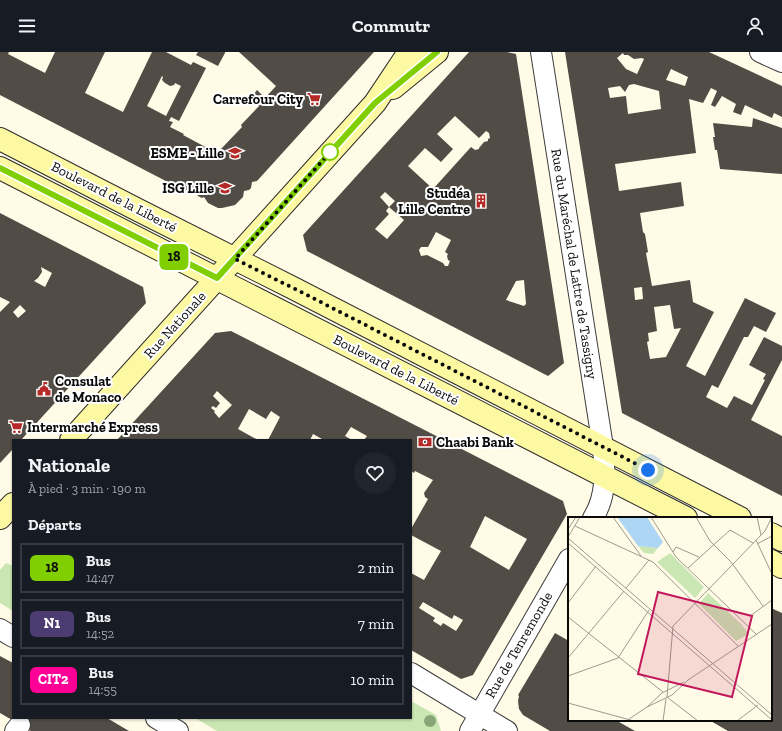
<!DOCTYPE html>
<html lang="fr">
<meta charset="utf-8">
<style>
body{margin:0;font-family:"Zilla Slab",serif;background:#20242c;color:#f1f3f6;height:100vh;display:flex;flex-direction:column;font-size:15px;white-space:nowrap}
*{box-sizing:border-box;margin:0}
p{font-size:13px;color:#9ea1a6}
.icon{flex:none;width:22px;height:22px;fill:none;stroke:currentColor;stroke-width:2;stroke-linecap:round;stroke-linejoin:round}
.map{position:relative;flex:1;overflow:hidden}
.drawer{position:absolute;left:12px;top:387px;width:400px;height:280px;display:flex;flex-direction:column;background:#171b24;border-radius:0px;box-shadow:0 1px 3px #0004}
.drawer>*{flex:none}
.badge{padding:0 8px;border-radius:6px;font-size:14px;line-height:26px}
.you{position:absolute;width:20px;height:20px;margin:-10px;border:3px solid #fff;border-radius:50%;background:#1a73e8;box-shadow:0 0 0 6px #1a73e833}
.map>.badge{position:absolute;translate:-50% -50%;box-shadow:0 0 0 2px #fff}
h2{padding:0 16px;font-size:15px;line-height:36px}
.round{display:grid;place-items:center;flex:none;width:42px;height:42px;border-radius:21px;background:#20242c}
.head{display:flex;align-items:center;justify-content:space-between;height:68px;padding:0 16px}
h1{font-size:19px;font-weight:700;line-height:30px}
ul{padding:0;list-style:none}
li{display:flex;align-items:center;gap:12px;height:50px;margin:0 8px 6px;padding:0 8px;border:2px solid #363941;border-radius:0px}
li div{flex:1}
li b{display:block;font-size:15px}
li em{font-style:normal}
li .badge{min-width:44px;font-weight:700;text-align:center}
header{display:flex;justify-content:space-between;align-items:center;height:52px;padding:0 16px;background:#171b24;font-size:18px;font-weight:700}
.map>svg:first-child{display:block}
.green{fill:#cae7b3}
.building{fill:#524c46;fill-rule:evenodd}
.lines{fill:none;stroke-linecap:round;stroke-linejoin:round}
.street-casing{stroke:#3d3d3d;stroke-width:22}
.secondary-casing{stroke:#2c2c2c;stroke-width:24}
.street{stroke:#fff;stroke-width:20}
.secondary{stroke:#fdf9a3;stroke-width:22}
.tree{fill:#88a578}
.line-casing{stroke:#fff;stroke-width:9}
.line{stroke:#81cf00;stroke-width:6}
.walk{stroke:#0a0a0a;stroke-width:4;stroke-dasharray:0 7.2}
.stop-dot{fill:#fff;stroke:#81cf00;stroke-width:2}
.labels{text-anchor:middle;dominant-baseline:central;stroke-width:4;stroke-linejoin:round;paint-order:stroke}
.poi-label{font-size:14px;font-weight:bold;fill:#0a0a0a;stroke:#fff;text-anchor:end}
.street-label{font-size:14px;fill:#0a0a0a;stroke:#fff}
.inset-road{fill:none;stroke:#9d9b8f;stroke-width:1}
.view{fill:#c2185b;fill-opacity:0.15;stroke:#c2185b;stroke-width:2}
.inset-edge{fill:none;stroke:#0a0a0a;stroke-width:2}
</style>
<header><svg class="icon" aria-label="menu" viewBox="0 0 24 24"><path d="M4 6h16M4 12h16M4 18h16"/></svg>Commutr<svg class="icon" aria-label="person" viewBox="0 0 24 24"><circle cx="12" cy="8" r="4"/><path d="M4 21q1-7 8-7t8 7"/></svg></header>
<div class="map">
<svg width="782" height="679" viewBox="0 0 782 679">
<rect width="100%" height="100%" fill="#fffbe7"/>
<!-- green -->
<path class="green" d="M6 511 13 514V559L0 551V518Z
M411 649 436 663 441 679H217L195 666H411Z"/>
<!-- building -->
<path class="building" d="M0 0H9L8 2 45 21 55 0H105L85 41 123 60 152 0H166L191 13 193 10 206 16 179 69 171 65 169 69 173 70 170 75 184 82 183 83 213 99H218L222 96 242 75 241 73 259 54 251 46 257 38 265 46 276 34 239 0H374L257 129 252 130 251 136 249 138 244 139 243 145 235 153 222 156H218L208 151 204 145 202 146 198 144 195 139 187 140 0 43ZM162 24 163 25 162 28 165 31 170 34 174 33 175 31 181 34 166 64 147 54Z
M198 0H225V1L218 14 196 3Z
M469 0H507L516 2 564 311 548 324 307 199 303 183ZM455 64 479 86 486 79 489 81 490 86 488 87V89L484 90 479 96V97L475 98 471 95 433 137 408 114 425 96 441 110 453 97 437 82ZM385 140 395 149 389 155 380 145ZM389 155 404 168 387 187 375 177 389 162 386 159ZM436 180 451 188 445 200 448 202 447 204 448 208 450 209 448 214H445L443 211 427 203 421 204 419 198 421 195H428ZM524 228 526 252 524 254 506 248 516 229Z
M565 0H709L782 34V65L774 61 772 66 745 53 741 63 733 60 736 52 722 44 715 55 711 53 717 39 711 36 703 51 689 47 696 101 615 112 619 139 681 130 684 154 640 161 643 180 645 182 648 200 646 201 652 234 690 228 693 250 714 260 686 314 705 324 745 246 776 261 766 280 754 274 748 285H744L718 336 712 333 706 345 727 356 734 344 752 353 765 328 763 327 766 322 749 313 764 285 782 294V308L751 368 782 384V444L622 361ZM623 1 624 3H628L634 7 642 6 644 7 637 22 626 17 617 6ZM671 17 688 25 685 34 666 28ZM634 32 659 39 661 57 628 62 626 44 610 46 608 36 620 34 625 40 629 33ZM642 235 643 247 635 248 634 236ZM670 253 674 277 681 276 666 305 650 307 647 290 649 289 648 281 657 279 654 255Z
M753 66 782 76V122L720 117 717 98H715L713 85H715L713 71 752 75Z
M0 161 143 235 146 251 21 388H13V397L0 411V260L10 250 0 245ZM41 215 52 221 45 235 34 229 38 226 42 220ZM20 253 26 259 18 266 13 260Z
M231 279 563 449 567 462 473 623 461 627 411 598V521L424 528 441 499 411 483V477L428 447 425 445 424 441 433 428 415 419 414 421 411 419V388H364L367 384 351 375 345 384 352 388H322V387L313 382 310 388H268L280 365 271 359 266 367 249 357 238 377 258 388H117L215 281ZM217 339 232 353 219 366 214 360 215 359 211 356 213 354 216 356 220 351 213 344ZM485 464 527 487 509 518 470 495ZM423 550 452 567 454 563 463 568 456 579 443 571 441 574 433 569 435 566 419 556Z
M771 556 782 561V679H728L709 668H771Z
M555 581 569 589V668H620L619 670 635 679H550L523 663 519 657 518 649 519 644 518 643Z
M0 604 13 611V666H107L129 679H31L0 661Z"/>
<g class="lines">
<!-- street casing -->
<g class="street-casing">
<path id="street" d="M541 0 603 395C605 420 607 444 593 466
M760 0 782 10
M0 577 13 585
M411 621 507 679
M156 666 178 679
M15 679 20 673
M470 679 569 507"/>
</g>
<!-- secondary casing -->
<g class="secondary-casing">
<path id="secondary" d="M393 36 437 0
M0 87 140 159 293 236 740 466
M0 116 686 466
M71 388 375 51 409 0
M0 466 13 452
M771 482 782 488
M771 509 782 515"/>
</g>
<!-- street -->
<use href="#street" class="street"/>
<!-- secondary -->
<use href="#secondary" class="secondary"/>
</g>
<!-- trees -->
<circle class="tree" cx="430" cy="669" r="6"/>
<g class="lines">
<!-- line casing -->
<g class="line-casing">
<path id="line" d="M0 116 217 226 375 51 437 0"/>
</g>
<!-- line -->
<use href="#line" class="line"/>
<!-- walk -->
<path class="walk" d="M330 100 332 98 235 207 307 243 648 418"/>
</g>
<!-- icons -->
<defs>
<g id="supermarket-bare" transform="scale(1.08)"><path d="M-6-5.5h2.5l.6 2H6L4.5 2H-2.5L-4.4-4H-6ZM-1.5 3.2a1.3 1.3 0 1 0 .1 0ZM3 3.2a1.3 1.3 0 1 0 .1 0Z" fill="#b52926" stroke="#fff" stroke-width="2.5" paint-order="stroke"/></g>
<g id="university-bare" transform="scale(1.08)"><path d="M0-5L7-2L0 1L-7-2ZM-4 1L0 2.5L4 1V4Q0 6-4 4Z" fill="#b52926" stroke="#fff" stroke-width="2.5" paint-order="stroke"/></g>
<g id="building-bare" transform="scale(1.08)"><path d="M-4-6H4V6H1V3H-1V6H-4ZM-2.5-4.3h1.7v1.8h-1.7ZM.8-4.3h1.7v1.8H.8ZM-2.5-1h1.7V.8h-1.7ZM.8-1h1.7V.8H.8Z" fill="#b52926" stroke="#fff" stroke-width="2.5" paint-order="stroke"/></g>
<g id="civic-bare" transform="scale(1.08)"><path d="M-.6-6.5H3V-4.5H.6V-3L4-1V1h2V6H-6V1h2V-1L-.6-3ZM-1.2 2.5V6h2.4V2.5Z" fill="#b52926" stroke="#fff" stroke-width="2.5" paint-order="stroke"/></g>
<g id="bank-bare" transform="scale(1.08)"><path d="M-6-4H6V4H-6ZM0-2.3a2.3 2.3 0 1 0 0 4.6a2.3 2.3 0 1 0 0-4.6Z" fill="#b52926" stroke="#fff" stroke-width="2.5" paint-order="stroke"/></g>
</defs>
<g fill-rule="evenodd">
<use href="#supermarket-bare" x="314" y="47"/>
<use href="#university-bare" x="235" y="101"/>
<use href="#university-bare" x="225" y="136"/>
<use href="#building-bare" x="481" y="149"/>
<use href="#civic-bare" x="44" y="337"/>
<use href="#supermarket-bare" x="16" y="375"/>
<use href="#bank-bare" x="425" y="390"/>
</g>
<!-- markers -->
<circle class="stop-dot" cx="330" cy="100" r="8"/>
<g class="labels">
<!-- poi labels -->
<g class="poi-label">
<text x="303" y="47">Carrefour City</text>
<text x="224" y="101">ESME - Lille</text>
<text x="214" y="136">ISG Lille</text>
<text x="470" y="141">Studéa<tspan x="470" dy="16">Lille Centre</tspan></text>
<text x="55" y="329" text-anchor="start">Consulat<tspan x="55" dy="16">de Monaco</tspan></text>
<text x="27" y="375" text-anchor="start">Intermarché Express</text>
<text x="436" y="390" text-anchor="start">Chaabi Bank</text>
</g>
<!-- street labels -->
<g class="street-label">
<text transform="translate(114 145) rotate(27)">Boulevard de la Liberté</text>
<text transform="translate(574 212) rotate(81)">Rue du Maréchal de Lattre de Tassigny</text>
<text transform="translate(175 273) rotate(-48)">Rue Nationale</text>
<text transform="translate(396 318) rotate(27)">Boulevard de la Liberté</text>
<text transform="translate(519 593) rotate(-60)">Rue de Tenremonde</text>
</g>
</g>
<!-- overview -->
<g transform="translate(568 465)">
<rect width="204" height="204" fill="#fffbe7"/>
<path d="M70 29 90 31 85 37 76 36ZM102 36 136 70 127 81 89 45ZM140 76 173 107 181 117 168 124 131 87Z" fill="#cae7b3"/>
<path d="M49 0H79L95 25 90 31 70 29Z" fill="#add5f4"/>
<path class="inset-road" d="M45 0 73 39M83 0 108 40 188 117M128 0 142 24 163 45 195 89M189 0 193 18M7 9 85 45 170 129M0 12 8 0M0 20 12 0M0 21 204 198M188 23 204 57M0 26 204 203M189 27 204 19M105 35 108 30 131 40M120 51 162 13 185 26M58 71 81 43M0 86 28 49M182 99 204 83M0 100 95 175M0 141 56 74M0 159 50 141 81 93M99 180 105 109 197 14 204 0M99 180 130 204M0 186 66 204M79 190 104 178 120 163 204 107M58 204 79 190 94 176 116 165M95 204 98 182M169 204 190 188"/>
<path class="view" d="M90 75 184 99 164 180 70 157Z"/>
<rect width="204" height="204" class="inset-edge"/>
</g>
</svg>
<div class="you" style="left:648px;top:418px"></div>
<b class="badge" style="left:174px;top:205px;background:#81cf00;color:#111">18</b>
<section class="drawer">
<div class="head"><div><h1>Nationale</h1><p>À pied · 3 min · 190 m</p></div><a class="round"><svg class="icon" aria-label="heart" viewBox="0 0 24 24"><path d="M12 20l-8-8c-3-5 5-10 8-4 3-6 11-1 8 4z"/></svg></a></div>
<h2>Départs</h2>
<ul>
<li><span class="badge" style="background:#81cf00;color:#111">18</span><div><b>Bus</b><p>14:47</p></div><em>2 min</em></li>
<li><span class="badge" style="background:#4d3c71;color:#fff">N1</span><div><b>Bus</b><p>14:52</p></div><em>7 min</em></li>
<li><span class="badge" style="background:#ff0096;color:#fff">CIT2</span><div><b>Bus</b><p>14:55</p></div><em>10 min</em></li>
</ul>
</section>
</div>
